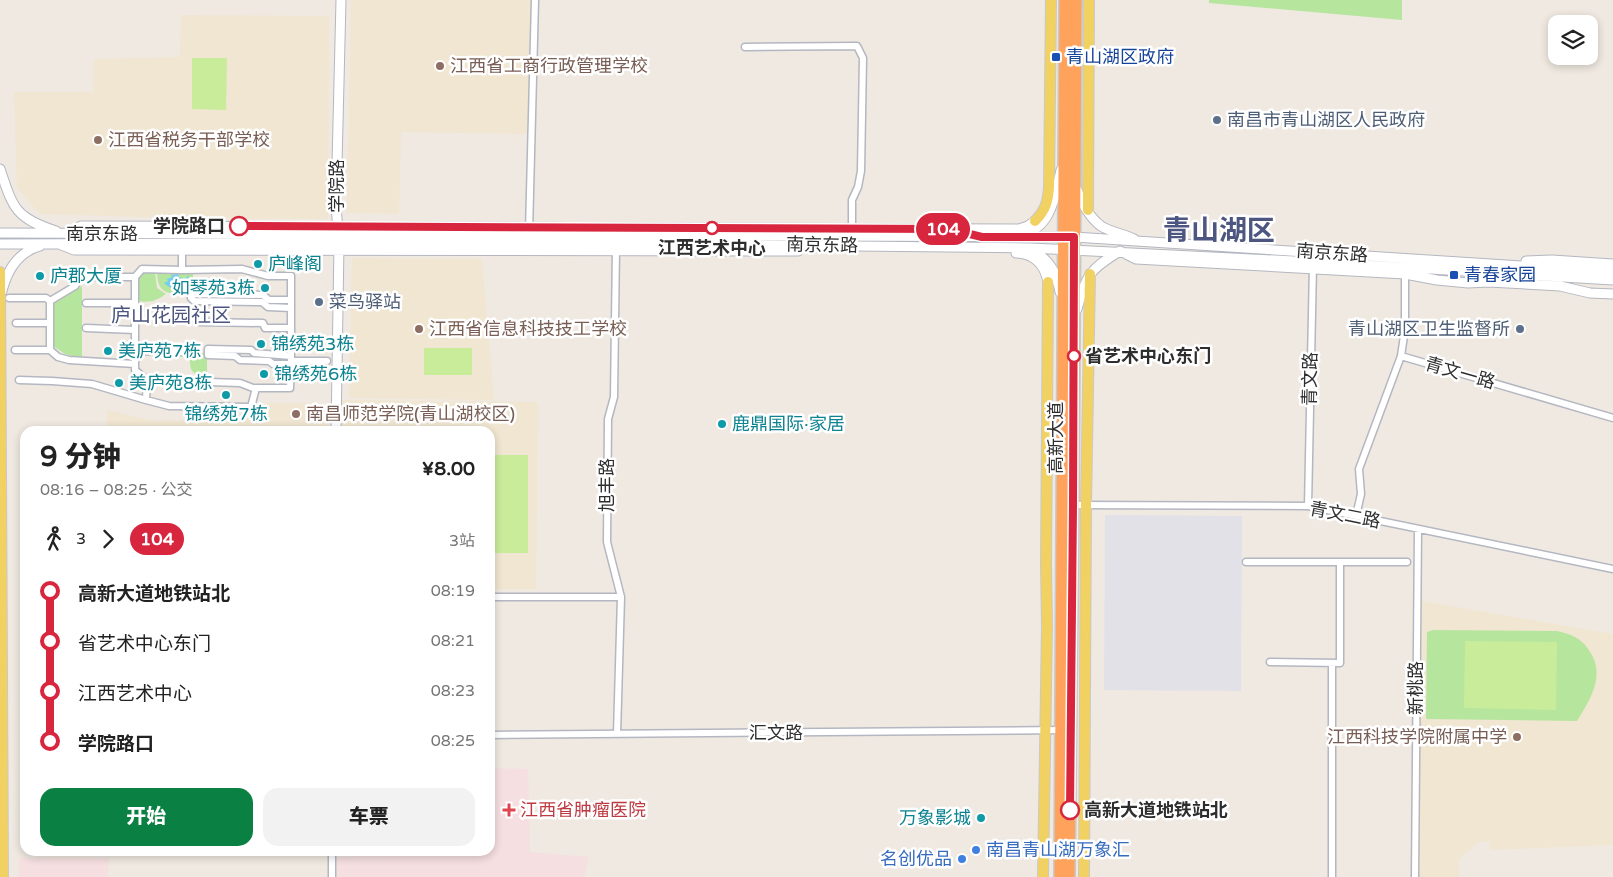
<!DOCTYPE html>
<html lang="zh">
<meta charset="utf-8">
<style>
body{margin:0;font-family:"Varela Round","Noto Sans SC",sans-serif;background:#f2f2f2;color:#222;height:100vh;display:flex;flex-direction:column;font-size:19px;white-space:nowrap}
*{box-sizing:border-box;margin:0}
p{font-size:16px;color:#767676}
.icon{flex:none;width:28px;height:28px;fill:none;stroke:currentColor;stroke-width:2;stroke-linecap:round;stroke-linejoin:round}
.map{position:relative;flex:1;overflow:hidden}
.side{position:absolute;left:20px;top:426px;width:475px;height:430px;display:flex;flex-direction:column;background:#fff;border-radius:15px;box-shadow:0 2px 8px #0003}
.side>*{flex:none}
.badge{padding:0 10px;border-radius:16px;font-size:18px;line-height:32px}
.tools{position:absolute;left:1548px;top:15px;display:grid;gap:10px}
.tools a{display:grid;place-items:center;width:50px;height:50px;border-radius:10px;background:#fff;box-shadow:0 2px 8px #0003;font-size:25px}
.map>.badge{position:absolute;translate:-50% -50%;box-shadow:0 0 0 2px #fff}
.legs{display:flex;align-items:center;gap:8px;height:55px;padding:0 20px;font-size:16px}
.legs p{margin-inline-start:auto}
.head{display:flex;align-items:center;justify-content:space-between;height:85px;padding:0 20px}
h1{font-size:28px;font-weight:800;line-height:38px}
.button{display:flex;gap:10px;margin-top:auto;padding:10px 20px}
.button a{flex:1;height:58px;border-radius:15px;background:#0b8043;color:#fff;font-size:20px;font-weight:800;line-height:58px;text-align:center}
.button a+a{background:#f2f2f2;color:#222}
ul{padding:0 20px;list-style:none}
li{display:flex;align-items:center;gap:18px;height:50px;font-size:19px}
li i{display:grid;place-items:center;width:8px;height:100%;margin:0 6px;background:currentColor}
li i::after{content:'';width:12px;height:12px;margin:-6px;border:4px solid;border-radius:50%;background:#fff}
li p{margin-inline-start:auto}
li:first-child i{background:linear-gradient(#0000 50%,currentColor 0)}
li:last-child i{background:linear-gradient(currentColor 50%,#0000 0)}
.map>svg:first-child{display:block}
.industrial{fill:#e3e1e8}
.education{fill:#f0e6d1}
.medical{fill:#f5dfe0}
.green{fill:#b6e59e}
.pitch{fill:#c9ec9a}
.water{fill:#75cff0}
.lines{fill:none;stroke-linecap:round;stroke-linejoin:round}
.street-casing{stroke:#b4b7c1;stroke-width:9}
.secondary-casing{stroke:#b4b7c1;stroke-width:11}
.primary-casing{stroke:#c9c9c9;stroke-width:12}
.highway-casing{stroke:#c9c9c9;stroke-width:14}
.street{stroke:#fff;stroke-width:6}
.secondary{stroke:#fff;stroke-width:9}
.primary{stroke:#f2d163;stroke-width:10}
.highway{stroke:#ffa35c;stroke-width:11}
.line-1-casing{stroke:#fff;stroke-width:11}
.line-1{stroke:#d7263d;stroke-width:8}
.transit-dot{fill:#1a4fb4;stroke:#fff;stroke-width:2}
.education-dot{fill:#8d6e63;stroke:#fff;stroke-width:2}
.service-dot{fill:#5c6f8a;stroke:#fff;stroke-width:2}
.stop-1-dot{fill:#fff;stroke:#d7263d;stroke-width:2.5}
.culture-dot{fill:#0f9aa8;stroke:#fff;stroke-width:2}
.health-dot{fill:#e0444e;stroke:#fff;stroke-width:2}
.shop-dot{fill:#3f7fe0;stroke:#fff;stroke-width:2}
.labels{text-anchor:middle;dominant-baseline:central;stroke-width:5;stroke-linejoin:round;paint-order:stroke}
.transit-label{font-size:18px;fill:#164399;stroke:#fff;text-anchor:start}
.education-label{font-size:18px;fill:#785e54;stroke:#fff;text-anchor:start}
.service-label{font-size:18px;fill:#4e5e75;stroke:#fff;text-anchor:start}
.street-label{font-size:18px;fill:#2e2e2e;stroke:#fff}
.stop-label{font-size:18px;font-weight:bold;fill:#2e2e2e;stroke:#fff;text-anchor:start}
.culture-label{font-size:18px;fill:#0d838f;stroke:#fff;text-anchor:start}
.health-label{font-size:18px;fill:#be3a42;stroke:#fff;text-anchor:start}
.shop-label{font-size:18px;fill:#366cbe;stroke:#fff;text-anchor:start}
.quarter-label{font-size:20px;fill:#4d5680;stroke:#fff}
.town-label{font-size:28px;font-weight:bold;fill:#4d5680;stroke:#fff}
</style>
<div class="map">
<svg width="1613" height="877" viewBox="0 0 1613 877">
<rect width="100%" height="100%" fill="#efe9e1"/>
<!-- industrial -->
<path class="industrial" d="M1105 515 1242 516 1241 691 1104 690Z"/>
<!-- education -->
<path class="education" d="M351 0H532L530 134 401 132 399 214 347 213Z
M181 15 329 16 328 219 179 218 40 214 17 188 14 92H93L94 59 180 57Z
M352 258 482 259 494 400 349 398Z
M339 400 538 402 536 589H490V431H339Z
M267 403 329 404V431H107V410L153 421 261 418Z
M1422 601 1613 634V845L1490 850V841L1479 842 1459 859V877H1419Z"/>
<!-- medical -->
<path class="medical" d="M490 768 528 769 530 852 589 857 584 877H337V857L378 856V851H490Z
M19 858H109L108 877H19Z"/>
<!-- green -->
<path class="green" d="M1209 0H1402V20L1209 3Z
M157 270H193C194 281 191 287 183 294 164 294 157 291 157 270Z
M143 272H155L157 288 166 294C156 301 150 303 138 301V278Z
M82 286V358L65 354 53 346V304Z
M190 353H207V379C189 372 190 371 190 353Z
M1433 630 1557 631C1574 635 1583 639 1592 655 1604 678 1590 700 1577 721L1426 719 1427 632Z"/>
<!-- pitch -->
<path class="pitch" d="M192 58H227L226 110 192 109Z
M424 348H472V375H424Z
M490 455H528V553H490Z
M1465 641 1557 642 1556 710 1464 708Z"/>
<!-- water -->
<path class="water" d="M178 274 179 277 185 279 189 275C188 289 174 293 164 283L168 281 167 279 172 277 171 275Z"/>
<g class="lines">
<!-- street casing -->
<g class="street-casing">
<path id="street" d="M745 47 857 46 863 58 861 171 858 187 852 200V229
M529 231 535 0
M616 248 614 397 608 419 607 542 621 597 617 734
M182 256V270L242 269 268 276H291V361H327
M182 270 142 269 135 277V370L147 380 240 383 253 388H290L291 361
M1405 271V329L1401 356 1613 418
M135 277H81L75 286 50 301V350L58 357 69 360 135 364
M9 298H46L50 301
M291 300H269L263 295 194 294 191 298 194 301 262 302 268 307 291 308
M86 303H135
M199 322 263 323 265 328H291
M16 323H50
M86 328 135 330
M15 350H50
M135 351 184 352
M291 356 254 353 251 350 208 349V355L235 356 240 360 269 361 273 364H291
M19 380 52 381 92 384 146 400
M147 380 146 400 169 406 251 407 256 388
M1073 505 1308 506 1613 569
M1308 506 1313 265
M1356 516 1361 494 1359 469 1401 356
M1246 562H1407
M490 597H621
M1270 662 1340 663V562
M490 735 1062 730
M332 851V877
M1332 877V663
M1415 877 1418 529"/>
</g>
<!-- secondary casing -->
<g class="secondary-casing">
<path id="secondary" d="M0 169C13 208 15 218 56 231
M1077 190C1081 202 1090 218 1101 226 1110 232 1124 234 1134 239
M69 232 81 226 1019 229 1028 226 1035 221
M338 232 336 205 341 0
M0 233 1074 237 1613 272
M1021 234C1052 229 1055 195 1061 170
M0 244 478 242 1031 248 1313 262 1613 280
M59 244 74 250 798 251
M1031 249C1050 260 1056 271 1060 292
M1016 253C1034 253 1045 265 1048 282
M1526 261 1552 260 1613 264
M2 291C7 271 18 252 40 246
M1077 309C1087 274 1089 270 1120 251L1136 259 1405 274 1437 280 1468 283 1489 282 1560 286 1590 293 1613 294
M336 431 339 245"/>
</g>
<!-- primary casing -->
<g class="primary-casing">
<path id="primary" d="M1088 210 1089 0
M1035 221C1046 210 1048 201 1049 187L1051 0
M0 272 3 877
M1043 877 1047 625 1046 565 1048 282
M1084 877 1086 505 1090 274"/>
</g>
<!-- highway casing -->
<g class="highway-casing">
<path id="highway" d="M1060 877 1065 0
M1069 877 1073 505 1076 0"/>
</g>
<!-- street -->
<use href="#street" class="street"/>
<!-- secondary -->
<use href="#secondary" class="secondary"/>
<!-- primary -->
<use href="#primary" class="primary"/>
<!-- highway -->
<use href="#highway" class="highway"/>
</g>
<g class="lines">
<!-- line-1 casing -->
<g class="line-1-casing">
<path id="line-1" d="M239 226 949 229 982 237H1074L1073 505 1070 810"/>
</g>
<!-- line-1 -->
<use href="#line-1" class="line-1"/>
</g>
<!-- markers -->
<g class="transit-dot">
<rect x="1051" y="52" width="10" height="10" rx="2.5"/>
<rect x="1449" y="270" width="10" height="10" rx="2.5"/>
</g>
<g class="education-dot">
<circle cx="440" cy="66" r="5"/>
<circle cx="98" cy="140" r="5"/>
<circle cx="419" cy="329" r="5"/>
<circle cx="296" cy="414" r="5"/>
<circle cx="1517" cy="737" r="5"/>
</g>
<g class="service-dot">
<circle cx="1217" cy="120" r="5"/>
<circle cx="319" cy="302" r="5"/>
<circle cx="1520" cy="329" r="5"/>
</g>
<g class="stop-1-dot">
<circle cx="239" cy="226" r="9"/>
<circle cx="712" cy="228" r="6"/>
<circle cx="1074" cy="356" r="6"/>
<circle cx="1070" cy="810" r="9"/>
</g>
<g class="culture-dot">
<circle cx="258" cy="264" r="5"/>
<circle cx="40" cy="276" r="5"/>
<circle cx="265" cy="288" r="5"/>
<circle cx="261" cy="344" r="5"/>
<circle cx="108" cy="351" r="5"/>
<circle cx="264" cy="374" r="5"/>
<circle cx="119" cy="383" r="5"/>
<circle cx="226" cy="395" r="5"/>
<circle cx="722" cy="424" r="5"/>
<circle cx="981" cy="818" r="5"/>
</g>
<path class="health-dot" d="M506.5 802.5h5v5h5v5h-5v5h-5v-5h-5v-5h5z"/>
<g class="shop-dot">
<circle cx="976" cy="850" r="5"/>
<circle cx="962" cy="859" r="5"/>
</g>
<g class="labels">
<!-- transit labels -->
<g class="transit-label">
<text x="1066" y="57">青山湖区政府</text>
<text x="1464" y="275">青春家园</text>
</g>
<!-- education labels -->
<g class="education-label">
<text x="450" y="66">江西省工商行政管理学校</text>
<text x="108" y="140">江西省税务干部学校</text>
<text x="429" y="329">江西省信息科技技工学校</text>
<text x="306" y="414">南昌师范学院(青山湖校区)</text>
<text x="1507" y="737" text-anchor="end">江西科技学院附属中学</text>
</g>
<!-- service labels -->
<g class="service-label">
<text x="1227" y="120">南昌市青山湖区人民政府</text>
<text x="329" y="302">菜鸟驿站</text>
<text x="1510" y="329" text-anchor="end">青山湖区卫生监督所</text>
</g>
<!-- street labels -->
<g class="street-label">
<text transform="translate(337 186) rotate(-90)">学院路</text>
<text x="102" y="234">南京东路</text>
<text transform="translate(822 245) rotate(1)">南京东路</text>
<text transform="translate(1332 253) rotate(4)">南京东路</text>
<text transform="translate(1460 373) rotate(16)">青文一路</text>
<text transform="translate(1310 379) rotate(-89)">青文路</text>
<text transform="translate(1056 438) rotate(-90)">高新大道</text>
<text transform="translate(607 485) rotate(-90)">旭丰路</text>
<text transform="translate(1345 515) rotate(11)">青文二路</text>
<text transform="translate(1416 688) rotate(-90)">新桃路</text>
<text x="776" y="733">汇文路</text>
</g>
<!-- stop labels -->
<g class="stop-label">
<text x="225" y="226" text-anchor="end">学院路口</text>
<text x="712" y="248" text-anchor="middle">江西艺术中心</text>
<text x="1085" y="356">省艺术中心东门</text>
<text x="1084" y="810">高新大道地铁站北</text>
</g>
<!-- culture labels -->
<g class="culture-label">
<text x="268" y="264">庐峰阁</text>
<text x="50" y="276">庐郡大厦</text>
<text x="255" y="288" text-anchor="end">如琴苑3栋</text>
<text x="271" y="344">锦绣苑3栋</text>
<text x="118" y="351">美庐苑7栋</text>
<text x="274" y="374">锦绣苑6栋</text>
<text x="129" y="383">美庐苑8栋</text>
<text x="226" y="414" text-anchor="middle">锦绣苑7栋</text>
<text x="732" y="424">鹿鼎国际·家居</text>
<text x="971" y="818" text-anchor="end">万象影城</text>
</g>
<!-- health labels -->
<g class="health-label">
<text x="520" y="810">江西省肿瘤医院</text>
</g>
<!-- shop labels -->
<g class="shop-label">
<text x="986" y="850">南昌青山湖万象汇</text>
<text x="952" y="859" text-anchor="end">名创优品</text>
</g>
<!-- quarter labels -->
<g class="quarter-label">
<text x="171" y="316">庐山花园社区</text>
</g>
<!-- town labels -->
<g class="town-label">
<text x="1219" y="231">青山湖区</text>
</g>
</g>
</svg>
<div class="tools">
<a><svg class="icon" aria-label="layers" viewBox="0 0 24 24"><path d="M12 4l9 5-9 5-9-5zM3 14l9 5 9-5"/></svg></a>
</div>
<b class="badge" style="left:943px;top:229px;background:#d7263d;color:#fff">104</b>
<section class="side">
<div class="head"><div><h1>9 分钟</h1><p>08:16 – 08:25 · 公交</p></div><b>¥8.00</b></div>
<div class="legs"><svg class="icon" aria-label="walk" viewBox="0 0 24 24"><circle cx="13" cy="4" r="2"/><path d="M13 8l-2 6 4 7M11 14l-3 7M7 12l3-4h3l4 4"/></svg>3<svg class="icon" aria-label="forward" viewBox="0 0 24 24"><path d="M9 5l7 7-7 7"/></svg><b class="badge" style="background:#d7263d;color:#fff">104</b><p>3站</p></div>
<ul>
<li><i style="color:#d7263d"></i><b>高新大道地铁站北</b><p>08:19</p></li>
<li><i style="color:#d7263d"></i><span>省艺术中心东门</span><p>08:21</p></li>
<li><i style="color:#d7263d"></i><span>江西艺术中心</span><p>08:23</p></li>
<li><i style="color:#d7263d"></i><b>学院路口</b><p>08:25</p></li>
</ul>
<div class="button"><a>开始</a><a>车票</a></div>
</section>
</div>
